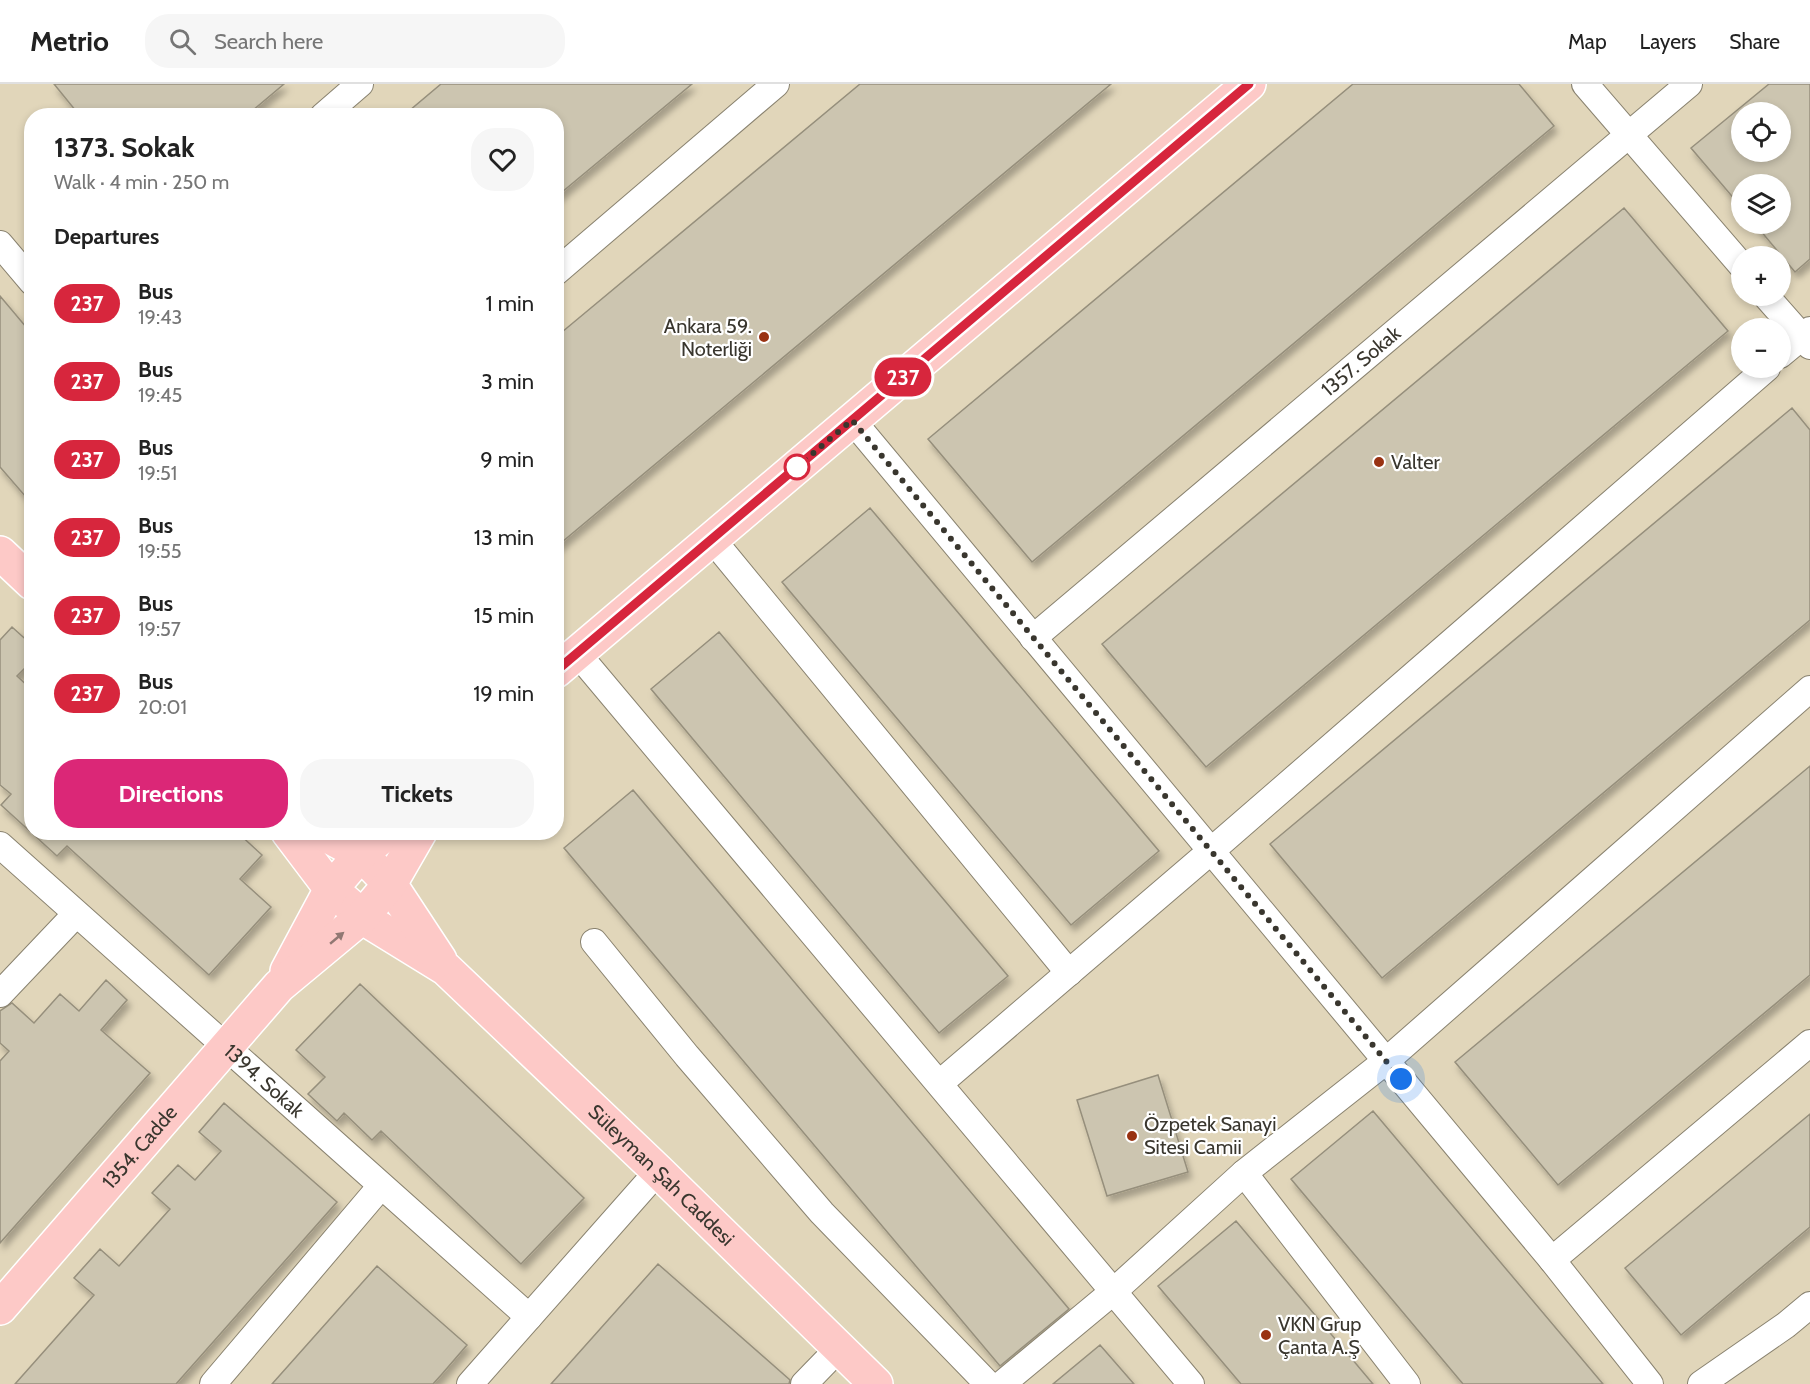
<!DOCTYPE html>
<meta charset="utf-8">
<style>
body{margin:0;font-family:Cabin,sans-serif;background:#f6f6f6;color:#222;height:100vh;display:flex;flex-direction:column;font-size:22px;white-space:nowrap}
*{box-sizing:border-box;margin:0}
p{font-size:20px;color:#767676}
.icon{flex:none;width:33px;height:33px;fill:none;stroke:currentColor;stroke-width:2;stroke-linecap:round;stroke-linejoin:round}
.map{position:relative;flex:1;overflow:hidden}
.panel{position:absolute;left:24px;top:24px;width:540px;height:732px;display:flex;flex-direction:column;background:#fff;border-radius:24px;box-shadow:0 3px 9px #0003}
.panel>*{flex:none}
.badge{padding:0 12px;border-radius:20px;font-size:21px;line-height:39px}
.controls{position:absolute;left:1731px;top:18px;display:grid;gap:12px}
.controls a{display:grid;place-items:center;width:60px;height:60px;border-radius:50%;background:#fff;box-shadow:0 3px 9px #0003;font-size:30px}
.you{position:absolute;width:30px;height:30px;margin:-15px;border:4px solid #fff;border-radius:50%;background:#1a73e8;box-shadow:0 0 0 9px #1a73e833}
.map>.badge{position:absolute;translate:-50% -50%;box-shadow:0 0 0 3px #fff}
h2{padding:0 30px;font-size:22px;line-height:54px}
.round{display:grid;place-items:center;flex:none;width:63px;height:63px;border-radius:24px;background:#f6f6f6}
.summary{display:flex;align-items:center;justify-content:space-between;height:102px;padding:0 30px}
h1{font-size:28px;font-weight:700;line-height:45px}
.action{display:flex;gap:12px;margin-top:auto;padding:12px 30px}
.action a{flex:1;height:69px;border-radius:24px;background:#db2777;color:#fff;font-size:24px;font-weight:700;line-height:69px;text-align:center}
.action a+a{background:#f6f6f6;color:#222}
ul{padding:0;list-style:none}
li{display:flex;align-items:center;gap:18px;height:78px;padding:0 30px}
li div{flex:1}
li b{display:block;font-size:22px}
li em{font-style:normal}
li .badge{min-width:66px;font-weight:700;text-align:center}
header{display:flex;align-items:center;gap:36px;box-sizing:border-box;height:84px;padding:0 30px;background:#fff;border-bottom:2px solid #e0e0e0}
header strong{font-size:28px}
nav{display:flex;gap:33px;margin-inline-start:auto;font-size:21px}
.search{width:420px;height:54px;background:#f6f6f6;display:flex;align-items:center;gap:15px;box-sizing:border-box;padding:0 21px;border-radius:24px;color:#767676;font-size:22px}
.map>svg:first-child{display:block}
.built{fill:#e1d6ba;fill-rule:evenodd}
.building{fill:#ccc5b0;stroke:#968f7c;stroke-width:1.5;fill-rule:evenodd;filter:url(#shadow)}
.lines{fill:none;stroke-linecap:round;stroke-linejoin:round}
.minor-casing{stroke:#89826f;stroke-width:28}
.major-casing{stroke:#fff;stroke-width:36}
.minor{stroke:#fff;stroke-width:26}
.major{stroke:#fdc9c7;stroke-width:33}
.oneway{fill:#917873}
.line-casing{stroke:#fff;stroke-width:14}
.line{stroke:#d7263d;stroke-width:9}
.walk{stroke:#39362e;stroke-width:6;stroke-dasharray:0 10.8}
.poi-dot{fill:#993212;stroke:#fff;stroke-width:2}
.stop-dot{fill:#fff;stroke:#d7263d;stroke-width:3}
.labels{text-anchor:middle;dominant-baseline:central;stroke-width:4.5;stroke-linejoin:round;paint-order:stroke}
.poi-label{font-size:20px;fill:#39362e;stroke:#fff;text-anchor:start}
.street-label{font-size:20px;fill:#39362e;stroke:#fff}
</style>
<header>
<strong>Metrio</strong>
<div class="search"><svg class="icon" aria-label="search" viewBox="0 0 24 24"><circle cx="10" cy="10" r="6"/><path d="M15 15l6 6"/></svg>Search here</div>
<nav><a>Map</a><a>Layers</a><a>Share</a></nav>
</header>
<div class="map">
<svg width="1810" height="1300" viewBox="0 0 1810 1300">
<defs>
<filter id="shadow"><feDropShadow dx="3.5" dy="6" stdDeviation="3" flood-color="#0004"/></filter>
</defs>
<rect width="100%" height="100%" fill="#e7dfcb"/>
<!-- built -->
<path class="built" d="M0 0H1810V1300H0ZM1742 28H1780V68H1742ZM32 32H556V748H32ZM1742 100H1780V140H1742ZM1742 172H1780V212H1742ZM1742 244H1780V284H1742Z"/>
<!-- building -->
<path class="building" d="M54 0H284L246 32H80Z
M441 0H692L556 113V32H403Z
M860 0H1111L556 463V253Z
M1353 0H1519L1554 42 1032 478 928 355Z
M1769 0H1810V175L1795 188 1755 140H1780V100H1742V124L1691 64ZM1742 28H1780V68H1742Z
M1624 124 1728 247 1206 683 1102 560Z
M0 212 32 250V420L0 383Z
M1792 324 1810 346V536L1382 894 1270 760Z
M870 424 1159 767 1071 841 782 498Z
M12 543 32 561V577L17 592 32 606V748H237L262 771 240 795 271 823 209 891 67 762 57 772 1 721 11 710 0 701V556Z
M719 548 1008 892 939 949 651 605Z
M1810 682V891L1558 1101 1455 978Z
M633 706 1069 1225 1000 1282 564 764Z
M106 896 127 916 101 946 150 989 0 1159V977L9 967 0 959V927L12 919 34 939 60 910 79 927Z
M360 900 584 1114 521 1180 381 1047 372 1056 344 1029 337 1037 308 1010 325 993 296 966Z
M1158 991 1188 1088 1107 1112 1077 1016Z
M224 1019 337 1118 176 1300H15L94 1211 74 1194 100 1165 119 1182 170 1125 152 1109 178 1081 195 1096 221 1067 199 1048Z
M1373 1027 1603 1300H1463L1291 1095Z
M1810 1030V1143L1681 1251 1625 1184Z
M1236 1137 1373 1300H1241L1158 1202Z
M658 1180 790 1296 789 1300H551Z
M377 1182 467 1261 442 1290 433 1300H272Z
M1100 1261 1134 1300H1053Z"/>
<g class="lines">
<!-- minor casing -->
<g class="minor-casing">
<g id="minor">
<path d="M1585 0 1742 182"/>
<path d="M323 32 360 0"/>
<path d="M0 160 32 198"/>
<path d="M556 188 776 0"/>
<path d="M1766 212 1810 262"/>
<path d="M1780 271 1810 246"/>
<path d="M852 336 1552 1176 1650 1300"/>
<path d="M712 455 1069 889"/>
<path id="s1" d="M1033 554 1689 0"/>
<path d="M577 569 1191 1300"/>
<path id="s2" d="M0 761 529 1233"/>
<path d="M594 858 687 972 822 1129 988 1300"/>
<path d="M0 910 76 830"/>
<path d="M940 999 1211 767 1767 284"/>
<path d="M1244 1089 1407 1300"/>
<path d="M1552 1176 1810 959"/>
<path d="M213 1300 381 1102"/>
<path d="M470 1300 658 1087"/>
<path d="M804 1300 839 1264"/>
<path d="M1002 1300 1114 1207 1244 1089 1386 977 1810 605"/>
<path d="M1701 1300 1786 1241 1810 1221"/>
</g>
</g>
<!-- major casing -->
<g class="major-casing">
<g id="major">
<path d="M0 469 32 499"/>
<path d="M556 587 1249 0"/>
<path id="s3" d="M288 748 331 805 368 837 446 885 658 1087 876 1300"/>
<path d="M320 748 361 770 390 800 440 876"/>
<path d="M287 887 331 805 361 770 388 748"/>
<path id="s4" d="M0 1224 279 902 362 833 390 800 420 748"/>
</g>
</g>
<!-- minor -->
<use href="#minor" class="minor"/>
<!-- major -->
<use href="#major" class="major"/>
</g>
<!-- one-way arrows -->
<defs><path id="oneway-solid" d="M-6-.8H1V-3.2L6.5 0L1 3.2V.8H-6Z" transform="scale(1.5)"/></defs>
<use class="oneway" href="#oneway-solid" transform="translate(337 854) rotate(-40)"/>
<g class="lines">
<!-- line casing -->
<g class="line-casing">
<path id="line" d="M556 587 1249 0"/>
</g>
<!-- line -->
<use href="#line" class="line"/>
<!-- walk -->
<path class="walk" d="M797 383 852 336 1401 995"/>
</g>
<!-- markers -->
<g class="poi-dot">
<circle cx="764" cy="253" r="6"/>
<circle cx="1379" cy="378" r="6"/>
<circle cx="1132" cy="1052" r="6"/>
<circle cx="1266" cy="1251" r="6"/>
</g>
<circle class="stop-dot" cx="797" cy="383" r="12"/>
<g class="labels">
<!-- poi labels -->
<g class="poi-label">
<text x="752" y="242" text-anchor="end">Ankara 59.<tspan x="752" dy="23">Noterliği</tspan></text>
<text x="1391" y="378">Valter</text>
<text x="1144" y="1040">Özpetek Sanayi<tspan x="1144" dy="23">Sitesi Camii</tspan></text>
<text x="1278" y="1240">VKN Grup<tspan x="1278" dy="23">Çanta A.Ş</tspan></text>
</g>
<!-- street labels -->
<g class="street-label">
<text stroke="none"><textPath href="#s1" startOffset="429">1357. Sokak</textPath></text>
<text stroke="none"><textPath href="#s2" startOffset="354">1394. Sokak</textPath></text>
<text stroke="none"><textPath href="#s4" startOffset="213">1354. Cadde</textPath></text>
<text stroke="none"><textPath href="#s3" startOffset="510">Süleyman Şah Caddesi</textPath></text>
</g>
</g>
</svg>
<div class="controls">
<a><svg class="icon" aria-label="locate" viewBox="0 0 24 24"><circle cx="12" cy="12" r="6"/><path d="M12 2v4M12 18v4M2 12h4M18 12h4"/></svg></a>
<a><svg class="icon" aria-label="layers" viewBox="0 0 24 24"><path d="M12 4l9 5-9 5-9-5zM3 14l9 5 9-5"/></svg></a>
<a>+</a>
<a>−</a>
</div>
<div class="you" style="left:1401px;top:995px"></div>
<b class="badge" style="left:903px;top:293px;background:#d7263d;color:#fff">237</b>
<section class="panel">
<div class="summary"><div><h1>1373. Sokak</h1><p>Walk · 4 min · 250 m</p></div><a class="round"><svg class="icon" aria-label="heart" viewBox="0 0 24 24"><path d="M12 20l-8-8c-3-5 5-10 8-4 3-6 11-1 8 4z"/></svg></a></div>
<h2>Departures</h2>
<ul>
<li><span class="badge" style="background:#d7263d;color:#fff">237</span><div><b>Bus</b><p>19:43</p></div><em>1 min</em></li>
<li><span class="badge" style="background:#d7263d;color:#fff">237</span><div><b>Bus</b><p>19:45</p></div><em>3 min</em></li>
<li><span class="badge" style="background:#d7263d;color:#fff">237</span><div><b>Bus</b><p>19:51</p></div><em>9 min</em></li>
<li><span class="badge" style="background:#d7263d;color:#fff">237</span><div><b>Bus</b><p>19:55</p></div><em>13 min</em></li>
<li><span class="badge" style="background:#d7263d;color:#fff">237</span><div><b>Bus</b><p>19:57</p></div><em>15 min</em></li>
<li><span class="badge" style="background:#d7263d;color:#fff">237</span><div><b>Bus</b><p>20:01</p></div><em>19 min</em></li>
</ul>
<div class="action"><a>Directions</a><a>Tickets</a></div>
</section>
</div>
